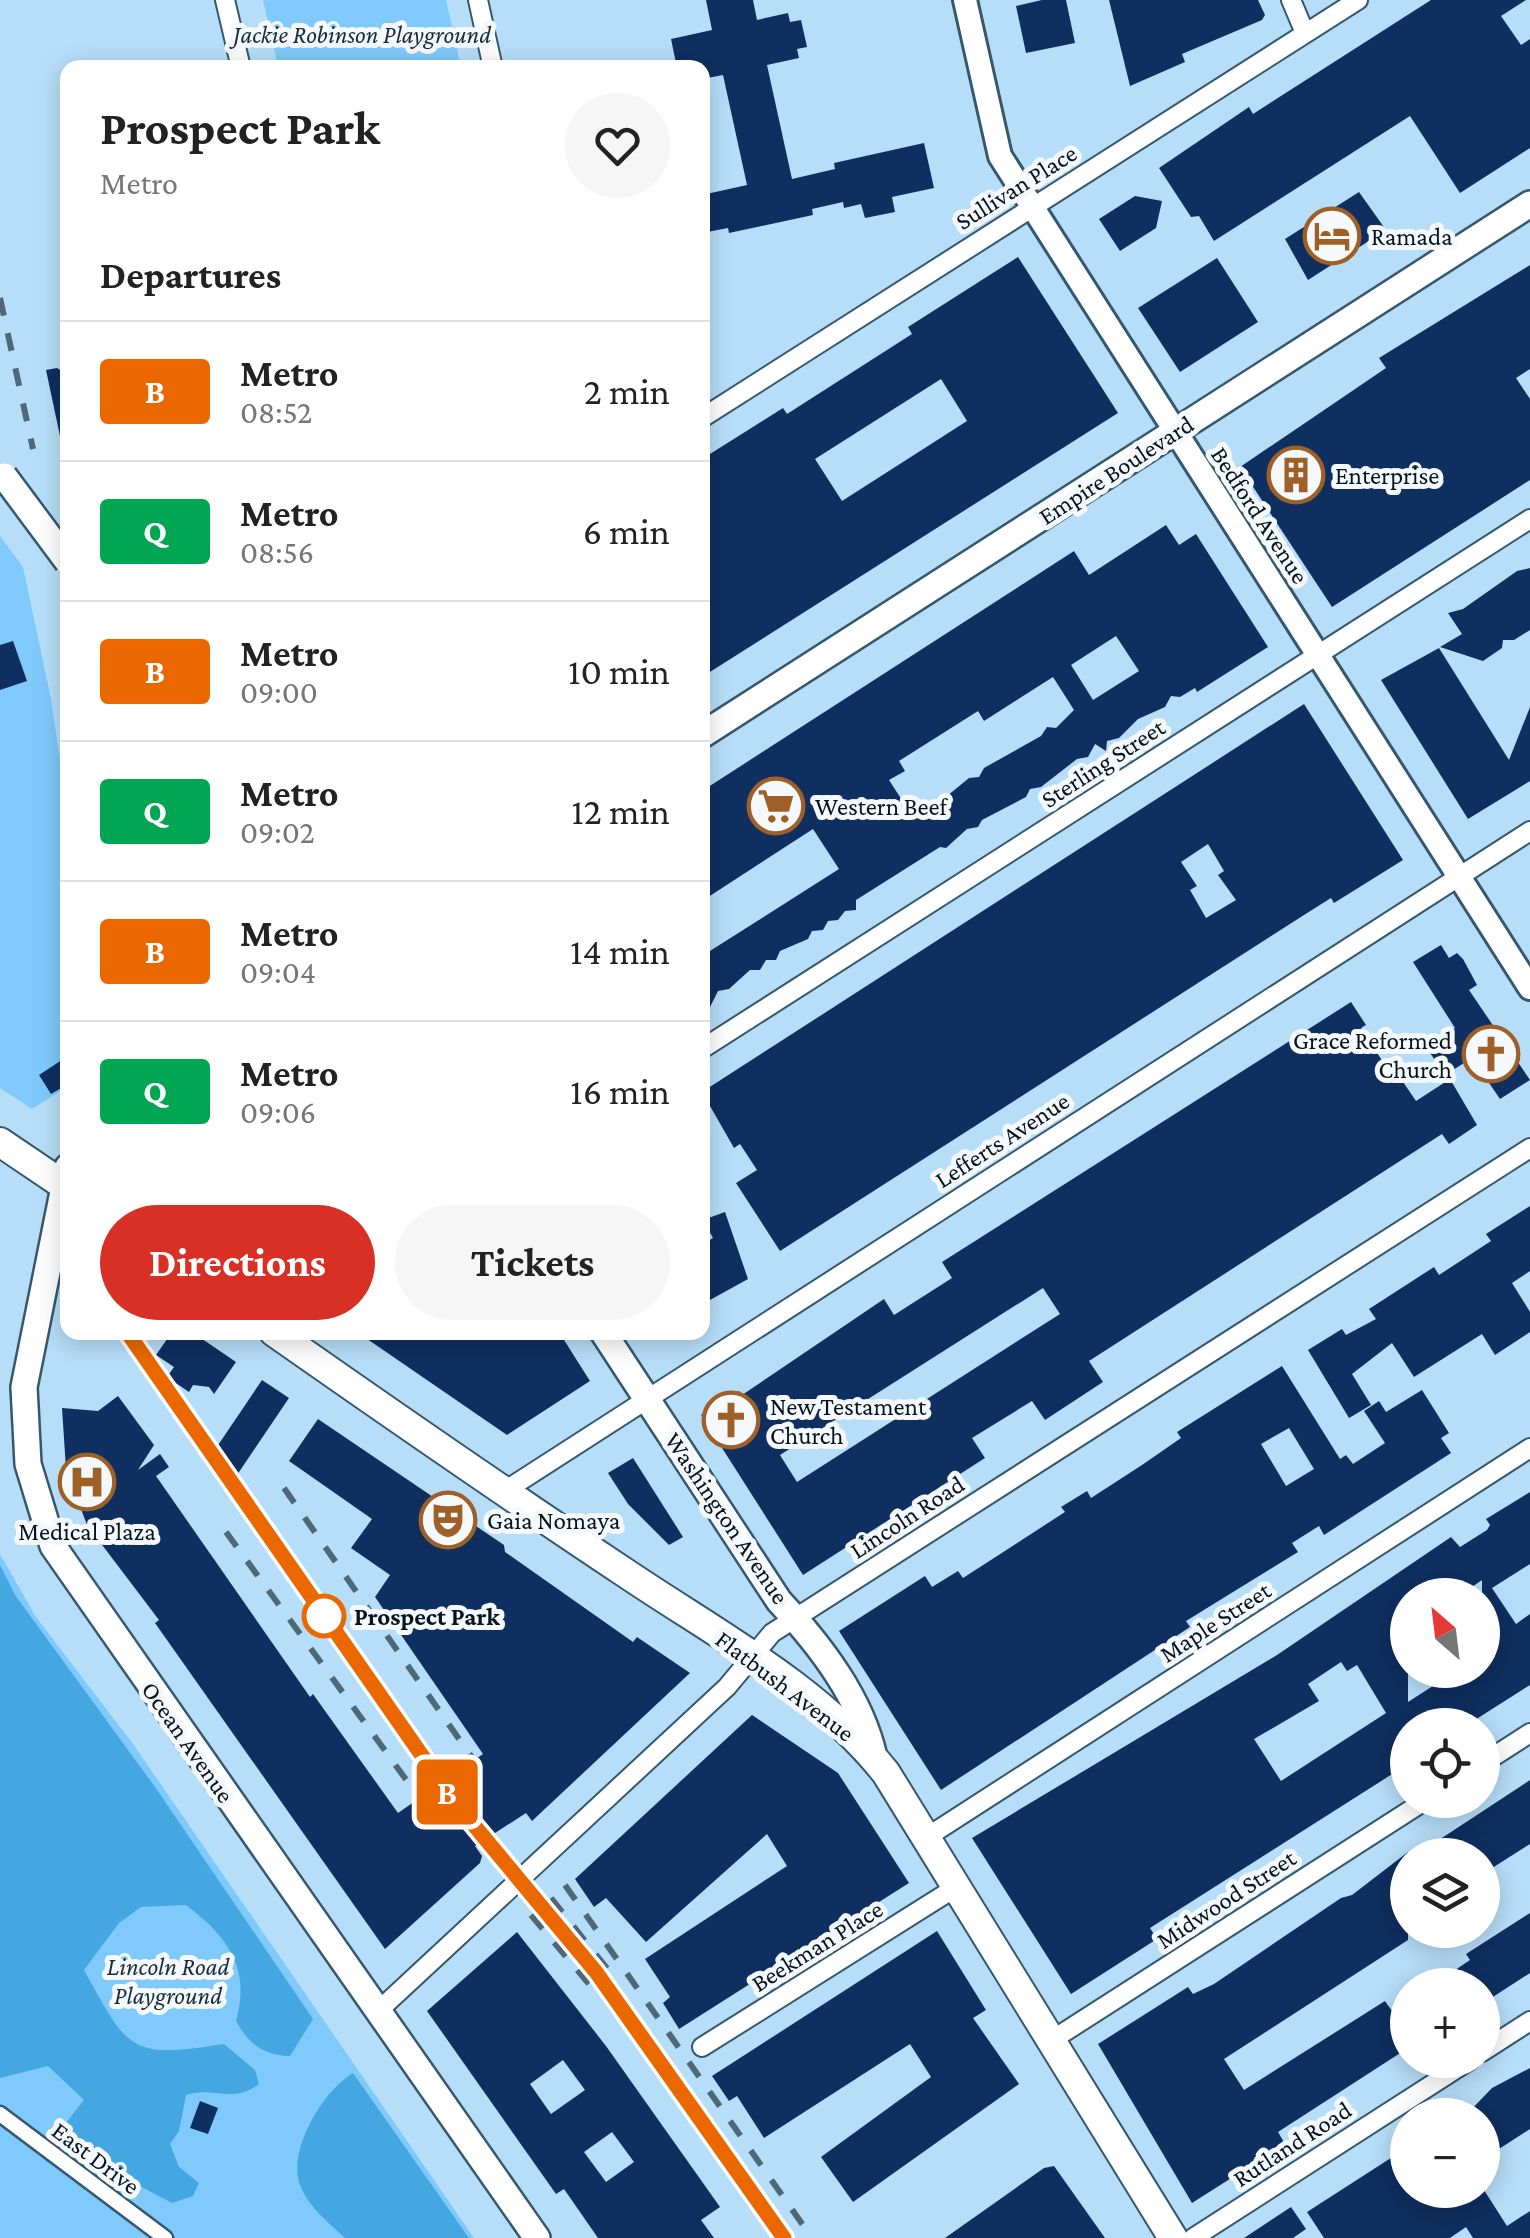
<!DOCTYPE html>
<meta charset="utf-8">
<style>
body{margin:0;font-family:"Crimson Pro",serif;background:#f6f6f6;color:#222;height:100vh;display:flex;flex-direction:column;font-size:38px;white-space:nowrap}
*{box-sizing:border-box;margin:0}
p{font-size:32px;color:#767676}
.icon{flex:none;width:55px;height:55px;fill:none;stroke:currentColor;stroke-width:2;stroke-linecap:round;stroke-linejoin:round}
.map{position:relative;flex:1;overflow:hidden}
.sheet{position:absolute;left:60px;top:60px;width:650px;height:1280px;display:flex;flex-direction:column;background:#fff;border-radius:20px;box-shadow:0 5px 25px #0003}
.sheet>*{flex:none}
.badge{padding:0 20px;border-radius:8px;font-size:35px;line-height:65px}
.needle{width:65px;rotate:332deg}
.controls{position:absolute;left:1390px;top:1578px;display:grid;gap:20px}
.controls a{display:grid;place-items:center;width:110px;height:110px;border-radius:50%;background:#fff;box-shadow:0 5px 25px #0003;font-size:50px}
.map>.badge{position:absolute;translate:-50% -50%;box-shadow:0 0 0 5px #fff}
h2{padding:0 40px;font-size:38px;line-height:90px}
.round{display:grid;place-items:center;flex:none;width:105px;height:105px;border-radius:52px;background:#f6f6f6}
.headline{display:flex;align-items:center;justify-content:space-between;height:170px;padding:0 40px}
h1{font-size:48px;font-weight:700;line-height:75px}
.action{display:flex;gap:20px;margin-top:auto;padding:20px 40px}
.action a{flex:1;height:115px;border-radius:60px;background:#d93025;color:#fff;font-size:40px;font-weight:700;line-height:115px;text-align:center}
.action a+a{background:#f6f6f6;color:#222}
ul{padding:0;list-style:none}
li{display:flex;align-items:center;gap:30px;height:140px;padding:0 40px;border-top:2px solid #e0e0e0}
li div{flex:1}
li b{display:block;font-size:38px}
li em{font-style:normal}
li .badge{min-width:110px;font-weight:700;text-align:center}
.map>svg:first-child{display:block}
.green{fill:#7fcafb}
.forest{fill:#44a7e2}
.building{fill:#0f2f60;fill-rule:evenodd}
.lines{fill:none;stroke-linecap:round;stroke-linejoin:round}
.pedestrian-casing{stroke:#36586f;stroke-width:19}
.minor-casing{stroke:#36586f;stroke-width:22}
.tertiary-casing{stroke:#36586f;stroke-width:28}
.secondary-casing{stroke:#36586f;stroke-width:30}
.primary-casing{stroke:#36586f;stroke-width:32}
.pedestrian{stroke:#fff;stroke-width:14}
.minor{stroke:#fff;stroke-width:18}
.tertiary{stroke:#fff;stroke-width:22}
.secondary{stroke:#fff;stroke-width:25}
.primary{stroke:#fff;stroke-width:28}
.rail{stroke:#4f6878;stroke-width:6;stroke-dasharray:18 18;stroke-linecap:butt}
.secondary-bridge-casing{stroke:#36586f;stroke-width:30;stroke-linecap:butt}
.secondary-bridge{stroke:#fff;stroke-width:25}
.line-casing{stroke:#fff;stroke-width:22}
.line{stroke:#eb6800;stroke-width:15}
.stop-dot{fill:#fff;stroke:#eb6800;stroke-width:5}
.labels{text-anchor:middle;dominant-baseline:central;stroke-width:10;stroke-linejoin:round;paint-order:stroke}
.park-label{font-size:25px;font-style:italic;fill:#172c3a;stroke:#f5f9fc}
.street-label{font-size:25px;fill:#05131c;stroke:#f5f9fc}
.poi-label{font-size:25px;fill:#05131c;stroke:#f5f9fc;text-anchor:start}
.stop-label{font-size:25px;font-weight:bold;fill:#05131c;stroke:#f5f9fc;text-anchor:start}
</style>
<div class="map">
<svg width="1530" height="2238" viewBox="0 0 1530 2238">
<rect width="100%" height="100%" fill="#b7def9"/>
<!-- green -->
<path class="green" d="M263 0H446L461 67H278Z
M0 536 23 567 51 699 67 807V1087L32 1109 0 1088Z
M0 1554 36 1617 133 1744 474 2238H0Z"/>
<!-- forest -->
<path class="forest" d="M0 1565 15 1595 155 1787 313 2019 290 2056C263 2055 249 2044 236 2021 251 1968 228 1937 186 1905L141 1907 119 1923 84 1970C129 2051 129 2059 224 2044L255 2070 259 2084C233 2104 213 2086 186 2095L179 2131 170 2144 179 2167 199 2183 193 2196 172 2203 130 2181 62 2128 84 2100 48 2066 0 2078Z
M353 2073 469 2238H345C328 2222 306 2205 299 2182 289 2147 324 2090 353 2073Z"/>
<!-- building -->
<path class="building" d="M706 0H753L757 20 788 13 790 22 801 20 807 47 797 49 799 58 767 65 792 179 835 169 834 163 924 143 934 188 892 197 895 212 865 218 861 204 844 208 843 202 812 209 813 215 729 233 728 228 702 233V195L747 185 723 75 702 79V68H677L671 39 712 30Z
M1042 0H1066L1075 43 1026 53 1016 6Z
M1109 0H1258L1265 15 1262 20 1182 54 1185 62 1130 86Z
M1431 0H1526L1501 16 1521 45 1530 39V148L1460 193 1410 116 1214 241 1199 216 1191 217 1159 168 1249 107 1253 114Z
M1359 192 1386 230 1308 280 1285 239Z
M1135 196 1162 201 1156 228 1120 251 1099 219Z
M1018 257 1118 413 702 677V459L783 408 787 414 912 334 908 327ZM941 379 967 421 842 501 815 459Z
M1217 258 1258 322 1180 372 1138 308Z
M1530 265V369L1516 378 1530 399V480L1332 607 1240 467 1386 368 1379 358Z
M57 368 68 375V436H60L46 370Z
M1166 525 1179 545 1196 534 1268 647 1197 692 1195 688 1180 697 1171 696 1165 707 1138 719 1119 738 1107 741 1106 751 1095 744 1088 757 1077 759 1041 787 1030 789 1026 797 982 820 978 827 967 829 946 848 940 847 856 900V910L845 911 838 920 828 921 823 930 812 931 808 939 780 951 776 960H766L760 970H750L729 989 718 991 702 1023V956L839 869 813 829 702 901V791L1074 551 1089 575ZM1116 636 1139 671 1093 700 1071 665ZM1053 677 1074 710 1056 728 1047 727 1041 736 984 768 979 777 969 778 947 796 911 814 889 780 905 771 899 761 978 711 984 721Z
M1530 568V630L1514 640H1503L1502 648 1483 661 1440 647 1462 634 1448 613 1463 609 1517 571Z
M13 641 27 681 0 690V645Z
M1439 648 1509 760 1530 707V781L1468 819 1381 680Z
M1304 704 1403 860 1334 903 1331 898 1304 915 780 1251 736 1183 757 1170 740 1144 734 1148 702 1092ZM1208 844 1224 871 1218 875 1236 900 1206 918 1190 890 1197 886 1181 862Z
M1441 945 1449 958 1457 953 1463 959 1477 985 1469 990 1530 1080 1500 1099 1472 1058 1445 1075 1426 1047 1455 1028 1413 962Z
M1351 1002 1366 1025 1361 1028 1394 1079 1399 1076 1416 1101 1450 1079 1477 1125 1449 1144 1442 1134 1089 1361 1103 1382 1045 1420 1032 1401 972 1438 985 1458 803 1575 701 1415 739 1391 742 1395 884 1299 894 1315 952 1278 942 1262ZM1043 1288 1060 1314 797 1482 780 1455Z
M68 1056V1084L51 1094 39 1075Z
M1530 1206V1271L1512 1283 1530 1312V1332L1495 1355 1482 1334 1414 1377 1392 1343 1352 1374 1371 1405 1349 1418 1308 1350 1342 1329 1346 1335 1376 1319 1369 1309 1434 1267 1439 1275 1491 1241 1486 1234Z
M725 1212 748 1279 710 1300 702 1285V1255L710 1250 708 1241 713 1238 703 1220Z
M172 1332H192L236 1362 214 1394 209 1387 193 1385 189 1392 167 1377 174 1367 156 1355Z
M357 1332H559L590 1381 507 1435Z
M1282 1366 1340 1459 1346 1455 1353 1464 1385 1443 1364 1411 1379 1401 1386 1412 1422 1390 1449 1433 1441 1438 1451 1453 1324 1535 1319 1526 1292 1543 1298 1552 1186 1621 1190 1627 941 1790 839 1631 925 1576 932 1587 958 1571 963 1578 1065 1512 1061 1507 1087 1491 1091 1498 1142 1465 1181 1438 1177 1432ZM1289 1428 1314 1469 1286 1486 1261 1444Z
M262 1380 289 1398 237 1475 210 1457Z
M118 1396 154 1445 138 1470 160 1454 169 1467 156 1476 310 1697 313 1694 398 1813 483 1754 375 1597 390 1575 351 1548 372 1519 289 1461 318 1419 504 1545 505 1552 633 1642 637 1637 690 1673 532 1821 526 1813 475 1846 482 1856 480 1863 385 1949 155 1623 159 1620 87 1525 66 1469 62 1408 98 1411Z
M633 1458 683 1537 669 1545 628 1504 608 1473Z
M1530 1492V1564L1492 1588 1516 1624 1530 1614V1685L1467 1725H1408V1764L1150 1928 1157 1939 1071 1994 972 1838 1277 1655 1451 1537 1460 1547 1487 1530 1490 1525 1486 1519ZM1482 1580V1637L1495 1657 1482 1665V1670H1447L1450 1675 1408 1702V1668L1396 1648 1408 1640V1595H1437L1455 1583 1462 1594ZM1341 1662 1347 1671 1357 1665 1386 1713 1281 1781 1254 1739 1319 1701 1308 1684Z
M752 1715 838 1773 909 1883 679 2029 663 2003 670 1997 645 1959 787 1866 767 1834 646 1942 606 1898 594 1907 575 1879Z
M1530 1780V1844L1489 1870 1482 1855H1416Z
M1408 1852V1940L1224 2059 1244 2090 1385 2001 1392 2011 1408 2001V2048L1278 2132 1285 2144 1192 2203 1098 2044 1188 1987 1193 1994 1214 1984 1341 1898 1352 1895Z
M1530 1913V1973L1482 2004V1985H1433L1470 1960 1466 1954Z
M937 1931 986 2010 973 2018 1019 2084 853 2202 821 2157 931 2077 910 2044 764 2138 737 2096 729 2101 712 2076Z
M517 1932 606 2046 720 2207 701 2220 714 2238H598L564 2189 556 2194 427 2011ZM563 2060 585 2090 551 2114 530 2084ZM612 2132 634 2162 606 2182 584 2152Z
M1530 2068V2129L1482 2160V2115H1466L1492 2088Z
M200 2101 218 2108 208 2134 190 2128Z
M1408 2147V2190H1484L1507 2226 1530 2211V2238H1473L1466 2227 1450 2238H1324L1307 2212Z
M1054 2166 1105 2238H945L1044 2168Z
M1291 2207 1306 2229 1293 2238H1244Z"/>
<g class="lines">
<!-- pedestrian casing -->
<g class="pedestrian-casing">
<path id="pedestrian" d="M0 2114 165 2238"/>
</g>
<!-- minor casing -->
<g class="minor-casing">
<path id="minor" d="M225 0 241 68
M478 0 493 68
M1291 0 1305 33
M702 418 1358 0
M702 1049 1530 519
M503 1492 1530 831
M1482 1764 1530 1733
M927 1837 1530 1448
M377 2012 727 1687 772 1633 1530 1148
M1052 2040 1426 1800
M702 2047 958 1886
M1482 2052 1530 2021
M1193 2238 1470 2060"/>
</g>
<!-- tertiary casing -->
<g class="tertiary-casing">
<path id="tertiary" d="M965 0 1000 156 1530 988"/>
</g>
<!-- secondary casing -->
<g class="secondary-casing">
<path id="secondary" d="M702 735 1530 204
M68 1167 24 1387 28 1464 53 1546 537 2238
M603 1332 779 1601C820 1645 861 1698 874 1757"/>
</g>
<!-- primary casing -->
<g class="primary-casing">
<path id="primary" d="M0 1142 68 1188
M274 1332C391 1414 508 1495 627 1574 716 1634 819 1688 886 1773L1173 2238"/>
</g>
<!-- pedestrian -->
<use href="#pedestrian" class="pedestrian"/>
<!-- minor -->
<use href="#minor" class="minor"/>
<!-- tertiary -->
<use href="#tertiary" class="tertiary"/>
<!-- secondary -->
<use href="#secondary" class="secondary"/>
<!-- primary -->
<use href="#primary" class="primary"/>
<!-- rail -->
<path class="rail" d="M0 298 33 449
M66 623 68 633
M284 1488 489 1782
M257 1519 441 1783
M226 1532 418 1796
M565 1885 812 2238
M551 1898 613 1976
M531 1915 594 1990
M594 1969 784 2238"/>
<!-- secondary-bridge casing -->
<g class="secondary-bridge-casing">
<path id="secondary-bridge" d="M4 476 68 562"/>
</g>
<!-- secondary-bridge -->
<use href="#secondary-bridge" class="secondary-bridge"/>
</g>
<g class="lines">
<!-- line casing -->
<g class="line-casing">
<path id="line" d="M127 1332 453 1800 596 1972 784 2238"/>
</g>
<!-- line -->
<use href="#line" class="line"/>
</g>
<!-- icons -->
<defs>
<g id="hotel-ring" transform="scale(2.875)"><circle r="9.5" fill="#f5f9fc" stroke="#9f6028" stroke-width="1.5"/><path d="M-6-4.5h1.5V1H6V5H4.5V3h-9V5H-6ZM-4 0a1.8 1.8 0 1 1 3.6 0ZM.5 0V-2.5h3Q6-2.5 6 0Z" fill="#9f6028"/></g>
<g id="building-ring" transform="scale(2.875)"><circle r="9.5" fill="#f5f9fc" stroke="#9f6028" stroke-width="1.5"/><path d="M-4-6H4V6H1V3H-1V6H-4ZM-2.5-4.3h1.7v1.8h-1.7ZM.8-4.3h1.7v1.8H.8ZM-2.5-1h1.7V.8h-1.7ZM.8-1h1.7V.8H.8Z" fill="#9f6028"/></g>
<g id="supermarket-ring" transform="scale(2.875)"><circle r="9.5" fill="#f5f9fc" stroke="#9f6028" stroke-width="1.5"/><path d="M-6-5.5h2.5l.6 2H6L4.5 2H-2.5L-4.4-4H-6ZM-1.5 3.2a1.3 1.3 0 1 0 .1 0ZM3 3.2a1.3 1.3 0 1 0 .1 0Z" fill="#9f6028"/></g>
<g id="church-ring" transform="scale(2.875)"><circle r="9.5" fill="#f5f9fc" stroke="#9f6028" stroke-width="1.5"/><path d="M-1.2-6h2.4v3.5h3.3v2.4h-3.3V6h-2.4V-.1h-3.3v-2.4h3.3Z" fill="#9f6028"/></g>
<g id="hospital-ring" transform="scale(2.875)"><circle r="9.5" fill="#f5f9fc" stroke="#9f6028" stroke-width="1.5"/><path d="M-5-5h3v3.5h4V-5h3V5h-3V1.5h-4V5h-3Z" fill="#9f6028"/></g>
<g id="theatre-ring" transform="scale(2.875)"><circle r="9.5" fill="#f5f9fc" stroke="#9f6028" stroke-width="1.5"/><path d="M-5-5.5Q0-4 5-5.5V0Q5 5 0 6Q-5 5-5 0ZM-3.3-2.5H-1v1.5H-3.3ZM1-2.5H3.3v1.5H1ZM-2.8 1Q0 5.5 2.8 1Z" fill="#9f6028"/></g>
</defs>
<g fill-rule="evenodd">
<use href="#hotel-ring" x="1332" y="236"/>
<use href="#building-ring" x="1296" y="475"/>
<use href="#supermarket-ring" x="776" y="806"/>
<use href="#church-ring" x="1491" y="1054"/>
<use href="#church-ring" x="731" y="1420"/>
<use href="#hospital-ring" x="87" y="1482"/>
<use href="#theatre-ring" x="448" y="1520"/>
</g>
<!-- markers -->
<circle class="stop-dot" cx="324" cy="1616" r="20"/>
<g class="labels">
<!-- park labels -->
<g class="park-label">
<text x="362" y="34">Jackie Robinson Playground</text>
<text x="168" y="1966">Lincoln Road<tspan x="168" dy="29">Playground</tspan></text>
</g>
<!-- street labels -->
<g class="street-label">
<text transform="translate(1016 187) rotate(-32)">Sullivan Place</text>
<text transform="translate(1116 470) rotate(-33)">Empire Boulevard</text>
<text transform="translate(1260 515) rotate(57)">Bedford Avenue</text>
<text transform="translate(1103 763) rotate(-33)">Sterling Street</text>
<text transform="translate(1002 1140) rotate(-33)">Lefferts Avenue</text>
<text transform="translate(907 1517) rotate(-33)">Lincoln Road</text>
<text transform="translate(727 1518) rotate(56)">Washington Avenue</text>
<text transform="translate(1215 1622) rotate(-33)">Maple Street</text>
<text transform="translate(785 1686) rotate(37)">Flatbush Avenue</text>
<text transform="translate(188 1742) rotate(55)">Ocean Avenue</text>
<text transform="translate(1226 1899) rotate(-33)">Midwood Street</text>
<text transform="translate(817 1946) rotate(-32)">Beekman Place</text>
<text transform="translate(1292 2144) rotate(-33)">Rutland Road</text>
<text transform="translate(96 2158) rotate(37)">East Drive</text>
</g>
<!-- poi labels -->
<g class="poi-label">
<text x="1371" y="236">Ramada</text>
<text x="1335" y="475">Enterprise</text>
<text x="815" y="806">Western Beef</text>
<text x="1452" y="1040" text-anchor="end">Grace Reformed<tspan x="1452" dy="29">Church</tspan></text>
<text x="770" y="1406">New Testament<tspan x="770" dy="29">Church</tspan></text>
<text x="487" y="1520">Gaia Nomaya</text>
<text x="87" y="1531" text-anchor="middle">Medical Plaza</text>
</g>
<!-- stop labels -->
<g class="stop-label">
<text x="354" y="1616">Prospect Park</text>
</g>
</g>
</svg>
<div class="controls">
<a><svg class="needle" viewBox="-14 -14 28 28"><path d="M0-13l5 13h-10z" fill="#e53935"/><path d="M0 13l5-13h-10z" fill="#767676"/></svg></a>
<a><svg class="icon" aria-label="locate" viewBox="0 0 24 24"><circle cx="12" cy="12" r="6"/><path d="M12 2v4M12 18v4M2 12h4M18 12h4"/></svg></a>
<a><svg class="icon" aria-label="layers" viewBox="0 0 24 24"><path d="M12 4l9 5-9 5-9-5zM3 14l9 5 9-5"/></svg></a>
<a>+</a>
<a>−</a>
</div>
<b class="badge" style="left:447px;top:1792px;background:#eb6800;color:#fff">B</b>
<section class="sheet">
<div class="headline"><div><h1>Prospect Park</h1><p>Metro</p></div><a class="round"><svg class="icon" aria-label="heart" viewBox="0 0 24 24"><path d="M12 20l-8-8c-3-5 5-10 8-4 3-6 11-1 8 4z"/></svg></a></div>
<h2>Departures</h2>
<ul>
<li><span class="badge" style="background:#eb6800;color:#fff">B</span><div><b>Metro</b><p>08:52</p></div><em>2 min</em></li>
<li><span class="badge" style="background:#00a651;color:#fff">Q</span><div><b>Metro</b><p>08:56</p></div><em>6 min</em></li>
<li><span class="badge" style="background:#eb6800;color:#fff">B</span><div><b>Metro</b><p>09:00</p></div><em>10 min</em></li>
<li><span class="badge" style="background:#00a651;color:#fff">Q</span><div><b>Metro</b><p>09:02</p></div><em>12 min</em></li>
<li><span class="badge" style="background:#eb6800;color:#fff">B</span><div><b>Metro</b><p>09:04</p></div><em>14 min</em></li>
<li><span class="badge" style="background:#00a651;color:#fff">Q</span><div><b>Metro</b><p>09:06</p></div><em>16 min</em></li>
</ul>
<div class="action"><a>Directions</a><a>Tickets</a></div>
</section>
</div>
